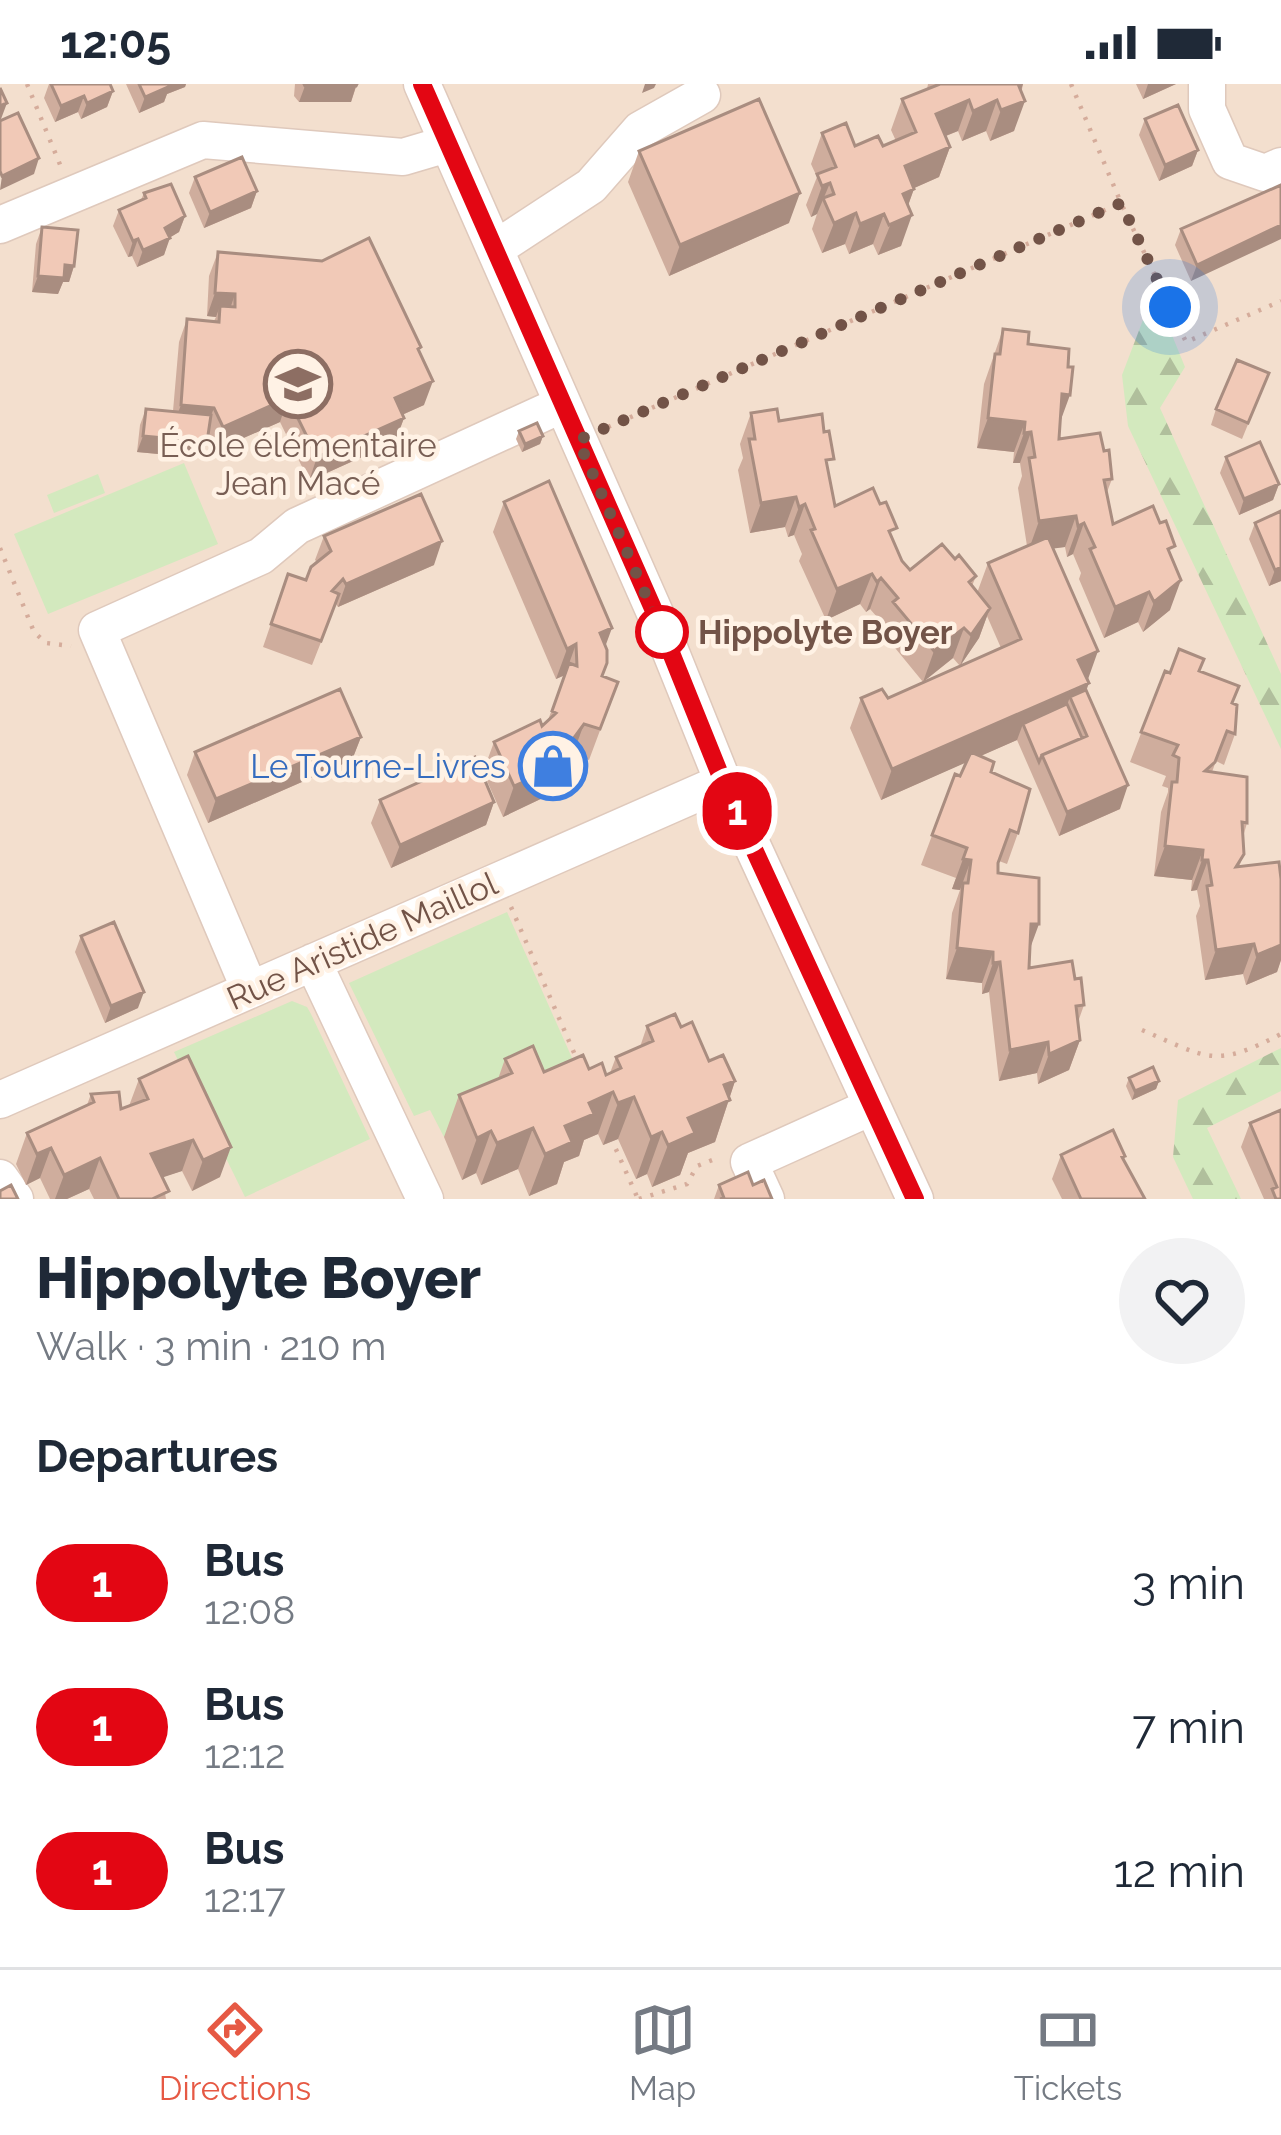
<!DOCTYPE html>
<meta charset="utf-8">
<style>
body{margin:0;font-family:Raleway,sans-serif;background:#f2f2f3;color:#1f2937;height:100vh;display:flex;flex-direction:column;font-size:45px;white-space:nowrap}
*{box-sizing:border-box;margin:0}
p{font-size:39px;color:#747a83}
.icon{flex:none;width:66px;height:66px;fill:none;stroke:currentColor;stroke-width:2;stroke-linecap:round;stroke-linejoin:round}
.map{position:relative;height:1115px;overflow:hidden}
.panel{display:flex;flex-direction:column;background:#fff;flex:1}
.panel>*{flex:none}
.badge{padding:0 24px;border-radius:39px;font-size:42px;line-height:78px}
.you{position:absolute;width:60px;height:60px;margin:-30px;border:9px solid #fff;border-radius:50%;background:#1a73e8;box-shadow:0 0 0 18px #1a73e833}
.map>.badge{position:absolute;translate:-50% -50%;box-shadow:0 0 0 6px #fff}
h2{padding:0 36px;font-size:45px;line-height:108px}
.round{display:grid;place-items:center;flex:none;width:126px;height:126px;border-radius:63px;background:#f2f2f3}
.summary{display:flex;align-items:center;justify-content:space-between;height:204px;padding:0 36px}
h1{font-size:57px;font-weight:800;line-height:90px}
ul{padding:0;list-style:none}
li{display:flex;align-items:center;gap:36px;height:144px;padding:0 36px}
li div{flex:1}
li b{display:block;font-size:45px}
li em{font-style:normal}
li .badge{min-width:132px;font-weight:700;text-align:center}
.status{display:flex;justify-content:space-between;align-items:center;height:84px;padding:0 60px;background:#fff;direction:ltr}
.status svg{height:33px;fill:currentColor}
.dock{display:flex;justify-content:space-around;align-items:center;height:168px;border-top:3px solid #e0e1e3;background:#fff;font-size:33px;color:#747a83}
.dock a{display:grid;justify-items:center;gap:6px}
.dock .on{color:#e65944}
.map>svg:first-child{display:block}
.residential{fill:#f3dfce}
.grass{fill:#d3e9be}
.forest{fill:url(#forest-firs)}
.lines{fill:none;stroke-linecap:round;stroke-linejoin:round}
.minor-casing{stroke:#dfc9bc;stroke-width:39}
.path{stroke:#d5ac9b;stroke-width:4.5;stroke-dasharray:3 9;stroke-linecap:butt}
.minor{stroke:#fff;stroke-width:36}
.wall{fill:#cfad9d}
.shaded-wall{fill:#a98d80}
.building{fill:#f1c9b7;stroke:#a98d80;stroke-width:3}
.line-casing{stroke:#fff;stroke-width:27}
.line{stroke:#e30613;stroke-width:18}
.walk{stroke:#725347;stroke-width:12;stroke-dasharray:0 21.6}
.stop-dot{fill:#fff;stroke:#e30613;stroke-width:6}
.labels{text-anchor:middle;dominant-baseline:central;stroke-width:9;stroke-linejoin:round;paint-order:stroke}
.education-label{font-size:33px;fill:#785e54;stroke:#fff2e5}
.stop-label{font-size:33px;font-weight:bold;fill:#725347;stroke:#fff2e5;text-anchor:start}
.shop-label{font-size:33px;fill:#366cbe;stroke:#fff2e5;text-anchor:end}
.street-label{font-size:33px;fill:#725347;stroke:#fff2e5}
</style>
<div class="status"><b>12:05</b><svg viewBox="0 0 49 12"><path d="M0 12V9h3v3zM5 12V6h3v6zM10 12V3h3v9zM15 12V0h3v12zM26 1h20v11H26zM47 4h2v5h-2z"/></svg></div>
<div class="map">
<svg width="1281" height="1115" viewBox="0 0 1281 1115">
<defs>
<pattern id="forest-firs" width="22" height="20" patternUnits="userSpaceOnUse" patternTransform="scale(3)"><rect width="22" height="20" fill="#d3e9be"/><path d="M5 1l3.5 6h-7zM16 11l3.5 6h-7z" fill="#b0bf9c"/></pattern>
</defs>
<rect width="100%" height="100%" fill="#fceedf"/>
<!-- residential -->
<path class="residential" d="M0 0H1281V1115H0Z"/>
<!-- grass -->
<path class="grass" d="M184 379 218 460 48 530 14 450Z
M98 390 105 409 54 429 47 411Z
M507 828 597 1030 496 1031 444 1053 430 1026 414 1032 349 899Z
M292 917 307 923 311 930 370 1055 245 1113 174 968Z"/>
<!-- forest -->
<path class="forest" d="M1154 207 1185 283 1160 324 1281 590V665L1128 342 1122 291Z
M1281 964V1007L1207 1044 1241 1115H1193L1173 1073 1178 1016Z"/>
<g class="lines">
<!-- minor casing -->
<g class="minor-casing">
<path id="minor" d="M422 0 655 529 723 698 915 1115
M1207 0V25L1230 77 1265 89 1281 82
M0 141 203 56 403 73 447 60
M495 165 591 102 640 46 702 11
M313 878 425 1115
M250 906 97 546 261 472 297 442 563 320
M0 1016 723 698
M0 1094 15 1115
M766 1115 749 1078 871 1023"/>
</g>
<!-- path -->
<path class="path" d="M27 0 61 83
M1071 0 1121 119
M608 343 1121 119 1186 258 1281 217
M0 464 34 548 46 559 71 562
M511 823 578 978
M1142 946C1208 974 1214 985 1281 950
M611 1054 638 1115
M639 1115 687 1100 697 1082 715 1075"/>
<!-- minor -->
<use href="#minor" class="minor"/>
</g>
<!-- wall -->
<path class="wall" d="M49 0H110L113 7 107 23 81 35 78 28 55 38 44 14Z
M126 0H186L185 3 167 10 164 18 139 29Z
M295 0H357L351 18H299L294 12Z
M928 0H1023L1014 47 990 57 986 47 962 57 958 47 946 52 950 63 939 93 914 104 908 122 901 162 878 171 873 160 849 170 845 160 822 169 812 145 817 130 811 133 806 121 817 93 811 80 822 49 855 62H883L896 57 891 46 902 15 927 5Z
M1136 0H1176L1143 15Z
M1145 35 1198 66 1192 82 1159 97 1139 51Z
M639 67 789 139 669 192 628 98Z
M195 93 257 107 251 124 204 144 189 109Z
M1281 101 1191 197 1175 161 1181 145Z
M144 109 185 132 179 148 169 154 164 171 137 183 132 172 128 173 113 142 119 126 141 116Z
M42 143 74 182 69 198H63L58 210 32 208 36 160Z
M218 168 421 263 419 268 424 321 402 331 404 334 395 358 309 397 280 338 214 367 208 352 201 374 137 368 140 341 146 325 173 327 179 258 187 235 214 237 216 233 207 232 209 192Z
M1003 245 1028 260 1060 339 1059 355 1104 367 1112 395 1107 408 1113 440 1172 473 1170 526 1143 548 1138 538 1104 554 1079 495 1081 489 1073 470 1067 473 1065 463 1053 464 1087 596 1086 606 1120 725 1059 752 1017 656 980 672 991 688 1018 749 1007 780 999 777 998 789 1030 866 1029 884 1075 895 1084 921 1078 938 1080 956 1069 986 1038 1000 1037 989 999 997 989 908 982 910V899L946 895 952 829 960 806 952 805 956 794 921 781 955 690 960 692 966 678 881 716 850 644 861 614H888L1001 564 987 532 979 554 960 582 953 574 923 598 882 548 885 542 870 525 866 528 860 520 826 536 799 477 802 470 794 451 788 453 785 443 750 449 738 386 743 374 740 360 751 329 779 337 828 389 835 422 893 456 902 477 910 486 955 475 976 492 972 502 977 509 988 479 1027 462 1018 404 1022 392 1020 379H1013L1014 368 977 364 984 300Z
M1269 289 1242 355 1211 341 1216 325Z
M519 347 543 352 540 360 522 368 516 355Z
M1226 373 1279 400 1273 416 1239 431 1220 389Z
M504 418 605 561 603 592 618 598 589 676 573 670 556 693 549 711 503 733 483 688 494 658 542 642 548 636 565 591 556 595 493 448Z
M1255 439 1281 497 1269 502 1249 455Z
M324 452 434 481 338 523 336 520 312 581 263 563 288 490 306 496 317 478 315 476Z
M1165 587 1170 589 1199 587 1232 619 1235 650 1224 681 1216 677 1212 688 1247 739 1243 753 1244 770 1239 783 1281 795V876L1277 888 1246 901 1243 890 1205 896 1196 832 1200 822 1197 806 1191 807 1192 796 1154 792 1161 728 1168 708V704L1162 702 1166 692 1130 678Z
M361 653 352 676 208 739 187 691 195 668Z
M380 716 494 718 486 741 391 784 371 739Z
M81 852 138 924 105 939 75 868Z
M647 942 681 943 709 977 735 997 715 1058 688 1069 680 1091 652 1103 647 1090 636 1095 618 1055 603 1061 598 1050 584 1056 579 1072 564 1078 557 1100 529 1112 518 1085 481 1101 476 1089 462 1096 444 1053 459 1011 498 995 505 975 544 988 606 991 610 989 616 973 640 963Z
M188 972 220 1093 192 1107 182 1087 162 1093 166 1115H94L89 1105 67 1115H50L40 1094 26 1101 16 1080 27 1049 87 1021 91 1010 121 1025 129 1022 139 995Z
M1129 994 1159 997 1156 1005 1132 1016 1126 1002Z
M1281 1026V1115H1264L1241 1063 1250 1039Z
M1061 1071 1125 1072 1124 1076 1145 1115H1062L1052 1095Z
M719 1101H753L772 1115H714Z"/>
<!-- shaded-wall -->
<path class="shaded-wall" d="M166 0H186L185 3 167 10 164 18 139 29 145 13Z
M645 0H656L654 4 642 9Z
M1014 0H1023L1016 21 1025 17 1014 47 990 57 1001 26Z
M1148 0H1176L1143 15Z
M305 2H356L351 18H299Z
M113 7 107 23 81 35 87 19Z
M84 12 78 28 55 38 61 22Z
M969 16 958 47 925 60 936 30Z
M997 16 986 47 962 57 973 27Z
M7 19 1 35 0 36V22Z
M950 63 939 93 894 113 905 82Z
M1198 66 1192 82 1159 97 1165 81Z
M39 74 34 90 0 106 2 92Z
M830 99 817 130 811 133 822 102Z
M914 105 903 135 912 131 901 162 878 171 903 110Z
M257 107 251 124 204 144 210 128Z
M800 109 789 139 669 192 680 161Z
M856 129 845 160 822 169 834 139Z
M884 130 873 160 849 170 860 140Z
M185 132 179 148 164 157 170 154 164 171 137 183 143 166 165 144Z
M1281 141V155L1191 197 1197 181Z
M138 155 132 172 128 173 133 157Z
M65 181 74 182 69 198H63L58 210 32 208 38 192Z
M215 209 235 210 227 234 220 222 216 233 207 232Z
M433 297 424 321 386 338 395 314Z
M1062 310 1070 311 1059 341Z
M288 314 280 338 214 367 223 343Z
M181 321 214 324 205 347 172 344Z
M404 334 395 358 309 397 317 373Z
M988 334 1025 338 1014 368 977 364Z
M1031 348 1020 379H1013L1024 349Z
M143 352 207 358 201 374 137 368Z
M543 352 540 360 522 368 525 360Z
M1279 400 1273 416 1239 431 1244 415Z
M796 413 785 443 750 449 761 419Z
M805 420 794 451 788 453 799 423Z
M1076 432 1065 463 1028 468 1039 437Z
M1084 439 1073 470 1067 473 1078 442Z
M442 457 434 481 338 523 346 500Z
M1281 483V497L1269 502 1275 486Z
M872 490 860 520 826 536 837 505Z
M881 494 870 525 866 528 877 498Z
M1181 496 1170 526 1143 548 1154 518Z
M1149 508 1138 538 1104 554 1115 523Z
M990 524 979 554 960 582 971 551Z
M612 544 601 574 600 549Z
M964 544 953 574 923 598 934 567Z
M576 560 565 591 556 595 567 565Z
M1098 567 1087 598 1078 576Z
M1089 599 1078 629 1070 613 1061 637 1023 640 1017 656 881 716 892 685Z
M584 640 573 670 556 693 549 711 503 733 514 702 555 668Z
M361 653 352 676 208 739 216 715Z
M1128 701 1120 725 1059 752 1067 728Z
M494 718 486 741 391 784 400 761Z
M1165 762 1203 766 1192 796 1154 792Z
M963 775 971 776 960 806 952 805Z
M1202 776H1208L1197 806 1191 807Z
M1031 840H1039L1028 870Z
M1254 860 1243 890 1205 896 1216 866Z
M1281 861V876L1277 888 1246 901 1257 871Z
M957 864 993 868 982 899 946 895Z
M1000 878 989 908 982 910 993 879Z
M144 908 138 924 105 939 111 922Z
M1080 956 1069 986 1038 1000 1049 970Z
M1048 958 1037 989 999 997 1010 966Z
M735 997 715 1058 688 1069 680 1091 652 1103 668 1061 688 1034 724 1001Z
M1159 997 1156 1005 1132 1016 1135 1007Z
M613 1008 598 1050 584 1056 579 1072 564 1078 557 1100 529 1112 545 1070 565 1042 589 1019Z
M634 1013 618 1055 603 1061 618 1019Z
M533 1044 518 1085 481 1101 497 1059Z
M491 1047 476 1089 462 1096 477 1054Z
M662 1048 647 1090 636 1095 651 1053Z
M193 1056 182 1087 140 1101 151 1070Z
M231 1063 220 1093 192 1107 203 1076Z
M51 1064 40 1094 26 1101 37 1070Z
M100 1074 89 1105 67 1115H55L64 1091Z"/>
<!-- building -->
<path class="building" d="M51 0H110L113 7 87 19 84 12 61 22Z
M139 0H169L170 2 145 13Z
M304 0H357L356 2H305Z
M940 0H1018L1025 17 1001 26 997 16 973 27 969 16 936 30 950 63 905 82 914 105 903 110 912 131 889 141 884 130 860 140 856 129 834 139 823 114 834 110 830 99 822 102 817 90 836 83 822 49 846 39 855 62 878 52 883 62 916 48 902 15Z
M0 4 7 19 0 22Z
M759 15 800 109 680 161 639 67Z
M1178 21 1198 66 1165 81 1145 35Z
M18 29 39 74 2 92 0 87V37Z
M242 73 257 107 210 128 195 93Z
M171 100 185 132 165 144 170 154 143 166 138 155 133 157 119 126 146 114 144 109Z
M1281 101V141L1197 181 1181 145Z
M42 143 78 146 74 182 65 181 64 194 38 192Z
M369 154 421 263 418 265 433 297 395 314 404 334 317 373 288 314 223 343 214 324 181 321 187 235 219 238 220 222 235 223V210L215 209 218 168 322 177Z
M1003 245 1029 248 1028 260 1069 265 1068 283H1073L1070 311 1062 310 1059 355 1100 349 1104 367 1109 366 1112 395 1104 396 1113 440 1153 422 1160 439 1166 437 1175 462 1168 465 1181 496 1154 518 1149 508 1115 523 1090 465 1095 463 1084 439 1078 442 1076 432 1039 437 1029 374 1035 373 1031 348 1024 349 1025 338 988 334 995 270H1000Z
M1237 276 1269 289 1248 339 1216 325Z
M146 325 211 331 207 358 143 352Z
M777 325 779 337 822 330 824 348 829 347 834 375 826 376 835 422 873 404 880 420 886 418 897 444 889 447 902 477 910 486 942 460 955 475 959 471 976 492 969 498 990 524 971 551 964 544 934 567 893 518 898 514 881 494 877 498 872 490 837 505 811 446 815 445 805 420 799 423 796 413 761 419 749 355H755L751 329Z
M537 339 543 352 525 360 519 347Z
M1260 358 1279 400 1244 415 1226 373Z
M549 397 612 544 600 549 607 566V579L602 592 618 598 600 645 584 640 568 662 555 668 561 681 514 702 494 658 540 636 542 642 556 629 552 627 569 579 577 582 576 560 567 565 504 418Z
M421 410 442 457 346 500 343 495 332 507 339 510 321 557 271 540 288 490 306 496 311 483 331 467 324 452Z
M1281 427V483L1275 486 1255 439Z
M1048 453 1098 567 1078 576 1089 599 892 685 861 614 882 605 888 614 1021 555 988 479Z
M1179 565 1204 575 1199 587 1239 602 1232 619 1237 621 1235 650 1227 647 1215 678 1205 687 1247 693V739L1242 738 1244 770 1236 783 1279 778 1281 795V861L1257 871 1254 860 1216 866 1207 802 1212 801 1208 776H1202L1203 766 1165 762 1172 698H1177L1179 674 1173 671 1178 661 1141 648 1165 587 1170 589Z
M340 605 361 653 216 715 195 668Z
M1086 606 1128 701 1067 728 1042 671 1087 652 1070 613Z
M1067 620 1082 654 1042 671 1039 678 1023 640Z
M971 668 994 678 991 688 1030 705 1018 749 1010 746 998 779V789L1039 794V840H1031L1029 884 1072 877 1075 895 1081 894 1084 921 1076 922 1080 956 1049 970 1048 958 1010 966 1000 878 993 879V868L957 864 963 799H968L971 776 963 775 967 764 932 751 955 690 960 692Z
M475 673 494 718 400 761 380 716Z
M114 838 144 908 111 922 81 852Z
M675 930 681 943 692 938 709 977 723 971 735 997 724 1001 730 1016 688 1034 695 1049 668 1061 662 1048 651 1053 634 1013 618 1019 613 1008 589 1019 594 1030 565 1042 572 1058 545 1070 533 1044 497 1059 491 1047 477 1054 459 1011 512 989 505 975 533 962 544 988 583 971 589 985 602 979 606 991 621 984 616 973 653 957 647 942Z
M188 972 231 1063 203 1076 193 1056 151 1070 169 1107 152 1115H119L100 1074 64 1091 51 1064 37 1070 27 1049 94 1018 91 1010 119 1008 121 1025 148 1015 139 995Z
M1153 983 1159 997 1135 1007 1129 994Z
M1281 1026V1115H1276L1272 1105 1277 1103 1250 1039Z
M1113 1046 1125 1072 1122 1073 1145 1115H1081L1061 1071Z
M748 1088 753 1101 764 1096 772 1115H720L724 1114 719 1101Z
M11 1101 18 1115H0V1107Z"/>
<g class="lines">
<!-- line casing -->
<g class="line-casing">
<path id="line" d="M422 0 655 529 723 698 915 1115"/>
</g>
<!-- line -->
<use href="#line" class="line"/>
<!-- walk -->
<path class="walk" d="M662 548 578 356 1121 119 1170 223"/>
</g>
<!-- icons -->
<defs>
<g id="school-ring" transform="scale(3.45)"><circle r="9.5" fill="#fff2e5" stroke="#8d6e63" stroke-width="1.5"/><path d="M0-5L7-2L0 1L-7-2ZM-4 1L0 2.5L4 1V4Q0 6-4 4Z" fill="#8d6e63"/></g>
<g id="shop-ring" transform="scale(3.45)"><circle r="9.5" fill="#fff2e5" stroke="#3f7fe0" stroke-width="1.5"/><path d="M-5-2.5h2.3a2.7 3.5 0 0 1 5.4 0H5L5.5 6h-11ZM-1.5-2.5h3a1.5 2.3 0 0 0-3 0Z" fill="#3f7fe0"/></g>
</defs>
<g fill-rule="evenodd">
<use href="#school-ring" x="298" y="300"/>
<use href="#shop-ring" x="553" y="682"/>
</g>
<!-- markers -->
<circle class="stop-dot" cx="662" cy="548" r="24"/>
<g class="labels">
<!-- education labels -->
<g class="education-label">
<text x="298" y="361">École élémentaire<tspan x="298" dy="38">Jean Macé</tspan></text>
</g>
<!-- stop labels -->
<g class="stop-label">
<text x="698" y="548">Hippolyte Boyer</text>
</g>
<!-- shop labels -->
<g class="shop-label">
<text x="506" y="682">Le Tourne-Livres</text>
</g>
<!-- street labels -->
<g class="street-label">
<text transform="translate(362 857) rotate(-24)">Rue Aristide Maillol</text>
</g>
</g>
</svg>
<div class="you" style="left:1170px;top:223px"></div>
<b class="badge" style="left:737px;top:727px;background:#e30613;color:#fff">1</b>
</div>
<section class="panel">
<div class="summary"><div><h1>Hippolyte Boyer</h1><p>Walk · 3 min · 210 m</p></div><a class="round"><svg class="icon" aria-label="heart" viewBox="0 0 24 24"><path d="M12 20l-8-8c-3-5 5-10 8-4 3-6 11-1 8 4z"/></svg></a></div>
<h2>Departures</h2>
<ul>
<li><span class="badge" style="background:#e30613;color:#fff">1</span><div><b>Bus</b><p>12:08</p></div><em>3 min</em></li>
<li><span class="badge" style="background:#e30613;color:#fff">1</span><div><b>Bus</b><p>12:12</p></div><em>7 min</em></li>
<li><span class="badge" style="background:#e30613;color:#fff">1</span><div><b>Bus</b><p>12:17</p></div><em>12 min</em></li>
</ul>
</section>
<nav class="dock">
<a class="on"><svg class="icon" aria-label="directions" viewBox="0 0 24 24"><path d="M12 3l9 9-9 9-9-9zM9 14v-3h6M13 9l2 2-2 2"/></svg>Directions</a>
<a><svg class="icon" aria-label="map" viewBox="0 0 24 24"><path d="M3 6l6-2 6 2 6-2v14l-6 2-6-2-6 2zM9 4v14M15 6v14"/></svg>Map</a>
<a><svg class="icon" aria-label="tickets" viewBox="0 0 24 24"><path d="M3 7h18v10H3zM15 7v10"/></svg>Tickets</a>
</nav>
